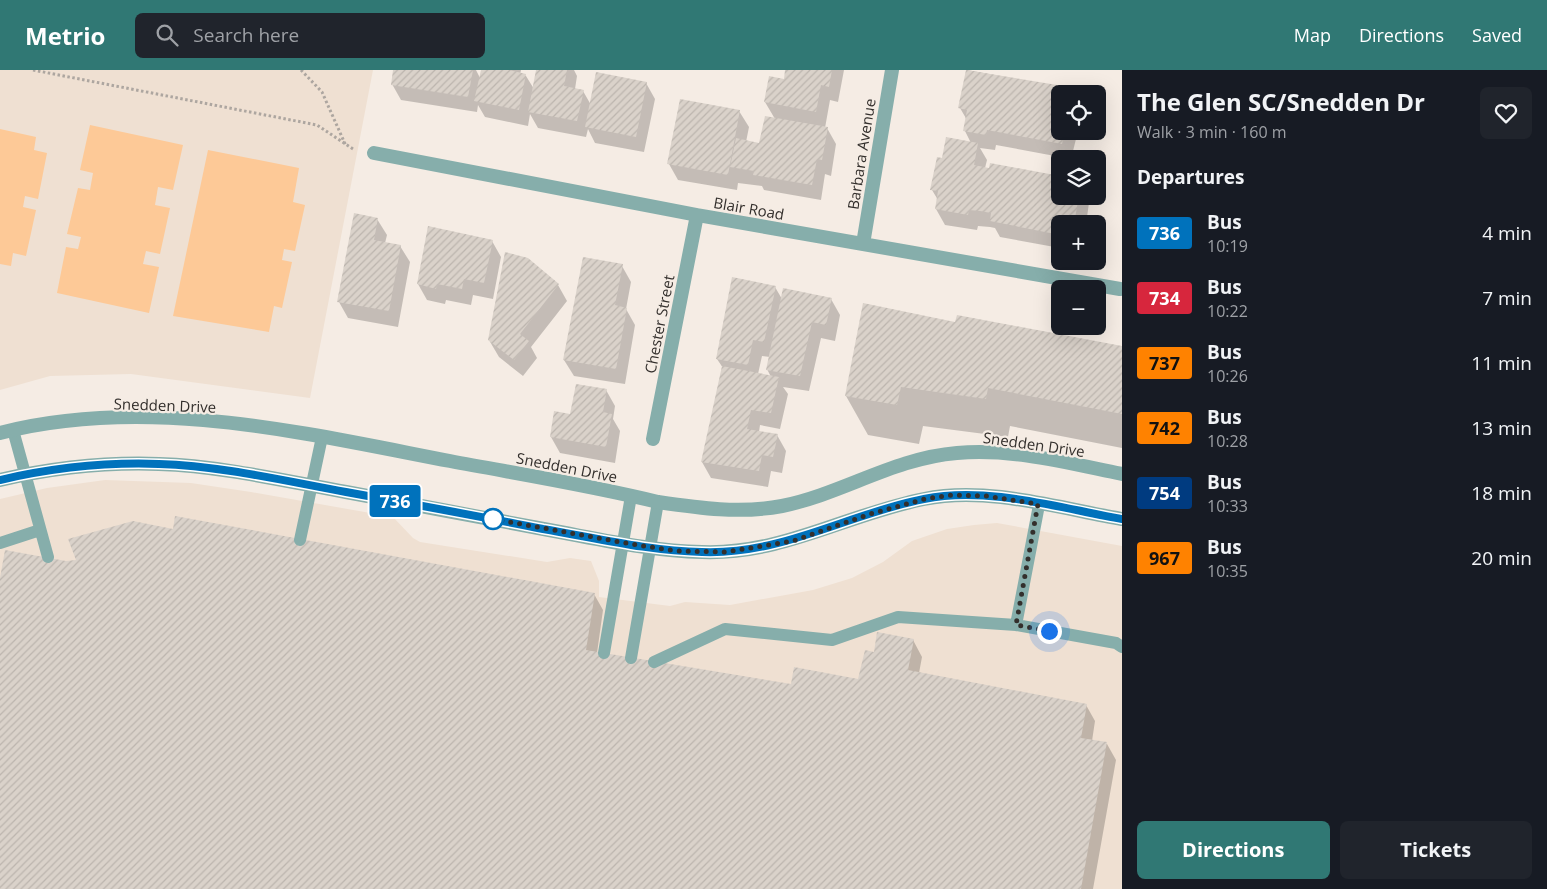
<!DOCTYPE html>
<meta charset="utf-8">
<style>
body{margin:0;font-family:"Open Sans",sans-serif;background:#20242c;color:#f1f3f6;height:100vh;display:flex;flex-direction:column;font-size:19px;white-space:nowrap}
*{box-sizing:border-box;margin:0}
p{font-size:16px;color:#9ea1a6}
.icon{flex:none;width:28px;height:28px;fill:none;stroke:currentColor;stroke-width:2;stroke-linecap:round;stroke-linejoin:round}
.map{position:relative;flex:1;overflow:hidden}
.panel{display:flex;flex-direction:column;background:#171b24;width:425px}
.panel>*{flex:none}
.badge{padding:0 10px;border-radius:4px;font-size:18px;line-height:32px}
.fabs{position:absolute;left:1051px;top:15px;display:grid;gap:10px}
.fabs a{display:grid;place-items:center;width:55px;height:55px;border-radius:8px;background:#171b24;box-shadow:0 5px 20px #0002;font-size:25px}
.you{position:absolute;width:25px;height:25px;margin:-12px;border:4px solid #fff;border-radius:50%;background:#1a73e8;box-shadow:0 0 0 8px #1a73e833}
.map>.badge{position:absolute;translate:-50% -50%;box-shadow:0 0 0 2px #fff}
h2{padding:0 15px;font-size:19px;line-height:45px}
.round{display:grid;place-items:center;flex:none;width:52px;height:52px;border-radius:8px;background:#20242c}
.headline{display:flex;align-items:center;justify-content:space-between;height:85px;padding:0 15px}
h1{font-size:24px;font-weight:700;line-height:38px}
.cta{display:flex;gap:10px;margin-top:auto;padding:10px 15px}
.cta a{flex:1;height:58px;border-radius:8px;background:#307874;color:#fff;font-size:20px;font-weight:700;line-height:58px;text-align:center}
.cta a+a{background:#20242c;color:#f1f3f6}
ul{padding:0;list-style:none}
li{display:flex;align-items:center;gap:15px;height:65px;padding:0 15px}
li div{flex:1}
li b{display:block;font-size:19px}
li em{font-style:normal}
li .badge{min-width:55px;font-weight:700;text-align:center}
header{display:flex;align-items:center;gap:30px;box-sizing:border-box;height:70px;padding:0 25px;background:#307874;color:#fff}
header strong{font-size:24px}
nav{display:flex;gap:28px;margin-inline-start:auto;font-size:18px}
.search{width:350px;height:45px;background:#20242c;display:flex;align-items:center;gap:12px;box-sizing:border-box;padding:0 18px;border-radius:8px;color:#9ea1a6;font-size:19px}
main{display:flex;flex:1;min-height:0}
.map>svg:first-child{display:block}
.built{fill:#efe0d2}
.garden{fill:#fdc997}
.shadow{fill:#0003;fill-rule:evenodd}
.building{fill:url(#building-hatch)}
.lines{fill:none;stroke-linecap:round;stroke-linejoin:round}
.path{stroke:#ada6a0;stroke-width:3;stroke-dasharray:2.5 2.5;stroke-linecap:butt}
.service{stroke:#86aeab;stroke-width:12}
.minor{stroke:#86aeab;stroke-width:14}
.tertiary{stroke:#86aeab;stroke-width:14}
.line-casing{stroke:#fff;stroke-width:11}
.line{stroke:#0072bc;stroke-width:8}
.walk{stroke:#332f2c;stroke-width:5;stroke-dasharray:0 9}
.stop-dot{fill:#fff;stroke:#0072bc;stroke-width:2.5}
.labels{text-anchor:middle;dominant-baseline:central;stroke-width:4.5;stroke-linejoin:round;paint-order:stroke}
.street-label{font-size:15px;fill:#332f2c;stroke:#f5ece4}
</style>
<header>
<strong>Metrio</strong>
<div class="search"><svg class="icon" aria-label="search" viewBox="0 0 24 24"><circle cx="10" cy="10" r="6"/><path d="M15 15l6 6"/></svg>Search here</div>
<nav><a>Map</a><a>Directions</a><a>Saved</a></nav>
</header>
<main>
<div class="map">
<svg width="1122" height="819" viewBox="0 0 1122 819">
<defs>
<pattern id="building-hatch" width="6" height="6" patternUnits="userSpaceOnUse" patternTransform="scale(1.25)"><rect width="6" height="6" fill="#dad2ca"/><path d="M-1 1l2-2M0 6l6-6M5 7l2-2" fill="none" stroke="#bcb5ae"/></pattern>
</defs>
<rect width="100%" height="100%" fill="#f5ece4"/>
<!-- built -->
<path class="built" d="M0 0H373L310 328 131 304 50 306 0 320Z
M105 410 191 413 251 422 393 447 413 468 420 472 547 492 570 488 591 491 599 511V527L670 536 685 532 730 535 813 520 852 508 883 492 912 471 947 459 974 455 997 453 1122 476V819H0V429L47 418Z"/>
<!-- garden -->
<path class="garden" d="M90 55 183 75 173 120 158 117 155 135 170 138 160 184 146 181 143 194 159 197 149 243 57 223 66 177 78 179 81 167 67 164 78 118 90 120 93 103 80 100Z
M0 59 36 67 34 80 47 83 38 129 25 126 23 137 36 140 26 186 13 183 11 196 0 194Z
M208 80 299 98 293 132 305 135 295 181 284 179 282 190 292 192 282 238 274 236 269 262 173 246Z"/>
<!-- shadow -->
<path class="shadow" d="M395 0H476L480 8 482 0H521L520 5 526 6 534 19 537 0H574L577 6 575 19 583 21 591 35 646 13 655 29 644 82 595 73 588 59 586 67 538 58 530 44 528 56 485 47 478 35 477 42 401 30 392 14Z
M787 0H844L838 32 830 30 825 58H827L836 74 831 106 825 104 821 130 764 120 762 116 738 113 737 120 678 110 669 94 739 41 749 57 746 72 760 74 775 49 765 32 785 10Z
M967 0 1056 16 1058 20 1075 24H1060V61H1078L1071 89 996 75 995 80 980 78 987 90 985 98 1060 108V126H1090L1086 154H1060V178L1000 167 995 158 990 157 978 156 977 160 945 155 936 139 938 130 932 120 943 90 971 73 965 61 967 50 960 38Z
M377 149 387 165 385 173 400 176 410 192 398 257 348 248 339 232Z
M492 171 501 187 493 229 473 225 471 235 446 230 445 234 427 230 418 214Z
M622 196 631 212 626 239 635 255 625 314 574 306 564 290Z
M558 215 567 231 531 277 537 288 523 306 499 287 489 270Z
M775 217 782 229H831L840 245 835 271 821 268 809 321 783 317 788 324 780 359 760 355 759 362 777 365 786 381 782 403 771 401 768 417 711 408 702 392 723 298 717 289ZM762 286 770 287 767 299 771 307 758 304Z
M956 253 1122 277V378L1010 356 1008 367 923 356 919 374 868 365 846 326Z
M606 320 615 336 613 349 620 361 615 393 560 383 551 367Z
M174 461 594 524 603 540 597 583 792 615 859 611 875 584 913 570 922 587 919 603 1086 635 1095 651 1092 671 1107 674 1116 690 1093 819H0V515L66 492 77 491Z"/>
<!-- building -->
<path class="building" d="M393 0H473L468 27 391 15Z
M481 0H509L526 4 519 40 474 31Z
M536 0H567L564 16 584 20 577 51 528 42Z
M785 0H832L829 17 821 15 816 42 764 32 769 6 784 9Z
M966 0 1057 15 1056 18 1077 23 1060 24V61H1065L1062 74 987 60 986 65 963 61 967 40 958 38Z
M596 2 647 12 636 67 585 57Z
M680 29 740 40 728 105 667 94Z
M765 46 828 57 822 90 817 89 812 115 753 105 754 101 730 97 736 68 759 73Z
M946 67 978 73 974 95 989 98 990 93 1060 106V126H1079L1074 154H1060V165L990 151 991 143 980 141 969 140 968 145 935 139 938 121 930 120 937 87 942 88Z
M354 143 378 148 374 170 401 175 389 241 337 232Z
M428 156 493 170 484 213 464 209 462 219 437 214 436 219 417 214Z
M505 182 528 188 559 214 520 264 529 271 514 290 488 270Z
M583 187 623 194 615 235 627 238 616 299 563 290Z
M732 207 776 216 764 272 753 270 748 295 716 289Z
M783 218 832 228 826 255 812 252 800 306 766 300Z
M863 233 955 252 957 245 1122 276V344L988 318 986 329 901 317 897 335 845 326Z
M722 296 779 307 771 343 751 340 747 359 778 364 773 387 762 385 759 401 701 392Z
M576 314 607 319 603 342 612 344 606 377 550 367 554 341 570 344Z
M175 446 595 523 586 580 791 614 794 597 858 609 865 580 874 582 877 562 914 569 908 600 1087 634 1081 668 1107 672 1081 819H0V508L5 480 66 491 76 490 68 469 133 451 173 459Z"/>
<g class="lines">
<!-- path -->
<path class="path" d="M33 0 317 55 353 79
M301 0 322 22 346 76"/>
<!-- service -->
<path class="service" d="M13 360 48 487
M300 470 322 367
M0 473 40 460
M1016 555 1116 573 1122 577
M604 583 631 426
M631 588 658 432
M654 592 725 559 832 570 898 547 1016 555 1039 435"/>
<!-- minor -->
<path class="minor" d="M374 83 697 145 1120 219
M863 174 892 0
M653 369 697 145"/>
<!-- tertiary -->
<path class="tertiary" d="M0 363C147 325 304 363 450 391 519 404 589 415 658 432 699 438 740 444 782 436 842 424 894 388 957 383 1012 378 1068 393 1122 404
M0 410C52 398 105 392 159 394 222 396 285 411 346 422 414 435 481 447 549 460 599 469 651 481 702 482 783 485 847 444 924 429 987 416 1059 438 1122 449"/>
</g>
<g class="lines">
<!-- line casing -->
<g class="line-casing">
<path id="line" d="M0 410C52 398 105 392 159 394 222 396 285 411 346 422 412 434 478 446 543 459 596 468 649 481 702 482 783 485 847 444 924 429 987 416 1059 438 1122 449"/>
</g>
<!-- line -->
<use href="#line" class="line"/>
<!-- walk -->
<path class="walk" d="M493 449 637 475 677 481 726 482 793 471 870 444 925 429 952 425 986 426 1038 434 1016 555 1049 561"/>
</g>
<!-- markers -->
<circle class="stop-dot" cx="493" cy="449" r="10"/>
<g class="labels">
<!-- street labels -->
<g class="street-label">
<text transform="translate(861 84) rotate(-81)">Barbara Avenue</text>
<text transform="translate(749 138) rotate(10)">Blair Road</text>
<text transform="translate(659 254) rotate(-79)">Chester Street</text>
<text transform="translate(165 335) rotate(2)">Snedden Drive</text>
<text transform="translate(1034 374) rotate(8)">Snedden Drive</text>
<text transform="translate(567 397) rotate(11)">Snedden Drive</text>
</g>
</g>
</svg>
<div class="fabs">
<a><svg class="icon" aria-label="locate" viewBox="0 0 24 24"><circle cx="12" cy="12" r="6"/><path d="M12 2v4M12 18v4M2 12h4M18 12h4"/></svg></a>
<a><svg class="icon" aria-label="layers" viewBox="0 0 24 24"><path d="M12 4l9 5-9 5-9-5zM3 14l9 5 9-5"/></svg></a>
<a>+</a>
<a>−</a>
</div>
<div class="you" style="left:1049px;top:561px"></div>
<b class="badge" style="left:395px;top:431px;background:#0072bc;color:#fff">736</b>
</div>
<section class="panel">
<div class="headline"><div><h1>The Glen SC/Snedden Dr</h1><p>Walk · 3 min · 160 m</p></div><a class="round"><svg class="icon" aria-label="heart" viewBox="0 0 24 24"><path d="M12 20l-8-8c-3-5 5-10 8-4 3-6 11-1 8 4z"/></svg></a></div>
<h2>Departures</h2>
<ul>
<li><span class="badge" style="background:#0072bc;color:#fff">736</span><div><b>Bus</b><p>10:19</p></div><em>4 min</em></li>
<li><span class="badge" style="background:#d7263d;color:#fff">734</span><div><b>Bus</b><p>10:22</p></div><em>7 min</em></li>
<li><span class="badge" style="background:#ff8200;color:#111">737</span><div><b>Bus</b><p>10:26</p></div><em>11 min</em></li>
<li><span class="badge" style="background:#ff8200;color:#111">742</span><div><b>Bus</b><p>10:28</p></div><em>13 min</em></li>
<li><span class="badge" style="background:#003b80;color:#fff">754</span><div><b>Bus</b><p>10:33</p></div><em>18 min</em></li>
<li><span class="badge" style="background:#ff8200;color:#111">967</span><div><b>Bus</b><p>10:35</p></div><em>20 min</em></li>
</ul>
<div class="cta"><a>Directions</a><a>Tickets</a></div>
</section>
</main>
